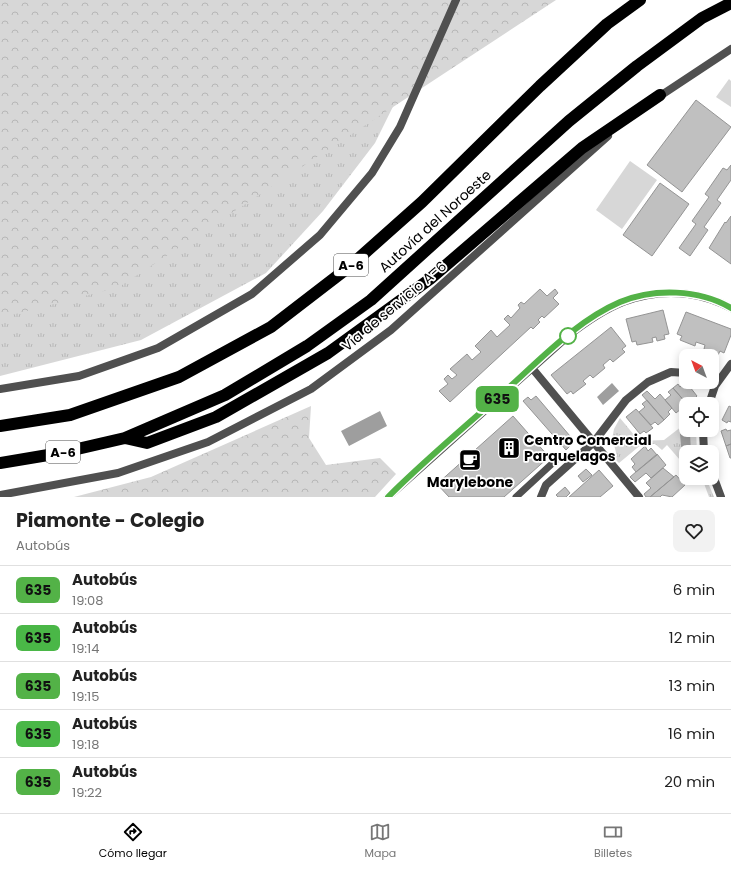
<!DOCTYPE html>
<html lang="es">
<meta charset="utf-8">
<style>
body{margin:0;font-family:Poppins,sans-serif;background:#f2f2f2;color:#222;height:100vh;display:flex;flex-direction:column;font-size:15px;white-space:nowrap}
*{box-sizing:border-box;margin:0}
p{font-size:13px;color:#767676}
.icon{flex:none;width:22px;height:22px;fill:none;stroke:currentColor;stroke-width:2;stroke-linecap:round;stroke-linejoin:round}
.map{position:relative;height:497px;overflow:hidden}
.side{display:flex;flex-direction:column;background:#fff;flex:1}
.side>*{flex:none}
.badge{padding:0 8px;border-radius:6px;font-size:14px;line-height:26px}
.needle{width:26px;rotate:319deg}
.controls{position:absolute;left:679px;top:349px;display:grid;gap:8px}
.controls a{display:grid;place-items:center;width:40px;height:40px;border-radius:8px;background:#fff;box-shadow:0 2px 10px #0003;font-size:20px}
.map>.badge{position:absolute;translate:-50% -50%;box-shadow:0 0 0 2px #fff}
.round{display:grid;place-items:center;flex:none;width:42px;height:42px;border-radius:8px;background:#f2f2f2}
.overview{display:flex;align-items:center;justify-content:space-between;height:68px;padding:0 16px}
h1{font-size:19px;font-weight:700;line-height:30px}
ul{padding:0;list-style:none}
li{display:flex;align-items:center;gap:12px;height:48px;padding:0 16px;border-top:1px solid #e0e0e0}
li div{flex:1}
li b{display:block;font-size:15px}
li em{font-style:normal}
li .badge{min-width:44px;font-weight:700;text-align:center}
.tab-bar{display:flex;justify-content:space-around;align-items:center;height:56px;border-top:1px solid #e0e0e0;background:#fff;font-size:11px;color:#767676}
.tab-bar a{display:grid;justify-items:center;gap:2px}
.tab-bar .on{color:#000}
.map>svg:first-child{display:block}
.grass{fill:url(#grass-tufts)}
.forest{fill:url(#forest-crowns)}
.pitch{fill:#d7d7d7}
.water{fill:#9e9e9e}
.building{fill:#c0c0c0;stroke:#949494}
.lines{fill:none;stroke-linecap:round;stroke-linejoin:round}
.lane{stroke:#505050;stroke-width:7}
.street{stroke:#505050;stroke-width:8}
.highway{stroke:#000;stroke-width:12}
.line-casing{stroke:#fff;stroke-width:9}
.line{stroke:#53b247;stroke-width:6}
.stop-dot{fill:#fff;stroke:#53b247;stroke-width:2}
.labels{text-anchor:middle;dominant-baseline:central;stroke-width:3.5;stroke-linejoin:round;paint-order:stroke}
.shield{fill:#fff;stroke:#4c4c4c;stroke-width:1}
.shield-label{font-size:13px;font-weight:bold;fill:#000}
.street-label{font-size:14px;fill:#000;stroke:#fff}
.poi-label{font-size:14px;font-weight:bold;fill:#000;stroke:#fff;text-anchor:start}
</style>
<div class="map">
<svg width="731" height="497" viewBox="0 0 731 497">
<defs>
<pattern id="grass-tufts" width="24" height="20" patternUnits="userSpaceOnUse"><rect width="24" height="20" fill="#d7d7d7"/><path d="M3 7l-1-3M5 7V3M7 7l1-3M15 17l-1-3M17 17v-4M19 17l1-3" fill="none" stroke="#b7b7b7"/></pattern>
<pattern id="forest-crowns" width="20" height="18" patternUnits="userSpaceOnUse"><rect width="20" height="18" fill="#d7d7d7"/><path d="M2 6a3 3 0 1 1 6 0M12 15a3 3 0 1 1 6 0" fill="none" stroke="#b7b7b7"/></pattern>
</defs>
<rect width="100%" height="100%" fill="#fff"/>
<!-- grass -->
<path class="grass" d="M0 0 416 60 375 143 323 211 266 273 141 340 0 376Z
M620 418 639 441 664 440 686 423V430H696L697 452H686V467L667 445 662 450 655 444H642L619 463 614 458 617 456 614 445H611L614 429Z
M702 478H706L714 497H709Z"/>
<!-- forest -->
<path class="forest" d="M0 0H556L119 287 0 318Z
M311 406 309 438 326 465 380 458 396 474 375 497H74L151 477Z"/>
<!-- pitch -->
<path class="pitch" d="M729 79 731 81V107L716 97Z
M630 161 657 180 622 229 596 210Z"/>
<!-- water -->
<path class="water" d="M612 383 619 391 603 405 597 397Z
M380 411 387 426 349 446 341 431Z
M690 433 691 452H686V455L682 456 680 434Z"/>
<!-- building -->
<path class="building" d="M696 100 731 127 682 192 647 165Z
M731 165V180L717 200 721 203 704 227 708 230 690 256 679 248 696 224 692 221 709 197 705 194 723 168 727 170Z
M660 183 689 204 652 256 623 235Z
M731 216V264L709 248 725 222 726 223Z
M540 289 547 296 555 289 558 293 553 298 559 304 544 318 542 316 538 320 540 322 533 329 531 327 450 402 439 391 448 384 444 379 448 375 452 379 457 375 450 369 467 354 472 360 481 352 475 346 491 330 497 337 510 325 504 319 508 315 511 318 520 308 518 305 521 302 524 304Z
M663 310 669 334 664 335 665 339 657 341 656 337 652 338 653 342 637 345 636 341 632 342 626 319Z
M686 312 731 329V335L724 353 720 351 718 355 704 349 705 345 696 342 695 346 680 340 682 336 677 334Z
M611 327 626 346 622 349 625 352 613 362 610 359 603 365 605 368 593 378 590 375 583 381 586 384 573 394 571 391 567 394 551 375Z
M686 382 697 396 693 400 695 402 692 404H687L673 388 678 384 680 387Z
M673 388 687 404 686 409 683 412 681 409 676 413 665 400 671 395 668 392Z
M647 391 655 399 660 394 672 408 668 412 670 414 664 420 642 395Z
M536 396 570 436 566 439 571 445 566 450 523 401 528 397 531 400Z
M647 400 664 420 658 425 655 422 651 425 639 412 645 407 642 404Z
M729 406 731 407V422L728 421 727 423 722 420Z
M636 409 653 428 646 433 644 431 640 434 626 417Z
M513 416 549 457 504 497H449L437 484Z
M726 429 727 431 731 430V444L726 446 721 431Z
M731 444V458H730L726 446Z
M645 446 648 451 651 448 657 455 636 472 632 467 635 464 631 459Z
M657 454 666 465 651 478 646 473 635 482 630 477Z
M663 468 674 477 650 497H646L644 494 651 488 646 483Z
M586 469 592 475 583 482 578 476Z
M599 470 613 486 600 497H569Z
M676 475 685 485 672 497 662 495 660 497H650Z
M565 487 570 493 566 497H558L556 495Z"/>
<g class="lines">
<!-- lane -->
<path class="lane" d="M516 497 556 460"/>
<!-- street -->
<path class="street" d="M657 98 731 49
M532 368 639 497
M0 389 79 376 158 348 252 294 320 235 372 173 400 127 456 0
M709 404 715 386 731 364
M703 430 704 452
M712 473 721 497
M0 495 118 473 208 442 311 389 391 330 608 136
M388 497 568 336C605 307 639 288 688 294 702 296 718 301 731 308
M541 497 546 485 594 442 626 400 648 382 671 372 686 373"/>
<!-- highway -->
<path class="highway" d="M0 426 70 415 179 377 271 327 349 267 422 202 540 86 607 24 640 0
M125 438 147 443 216 417 328 353 430 279 582 148 660 95
M0 463 60 453 125 438 225 395 307 346 371 300 569 121 637 66 702 18 731 3"/>
</g>
<g class="lines">
<!-- line casing -->
<g class="line-casing">
<path id="line" d="M388 497C425 460 466 426 505 391 540 360 576 321 620 302 654 288 699 289 731 308"/>
</g>
<!-- line -->
<use href="#line" class="line"/>
</g>
<!-- icons -->
<defs>
<g id="building-square" transform="scale(1.15)"><rect x="-9" y="-9" width="18" height="18" rx="4" fill="#000" stroke="#fff"/><path d="M-4-6H4V6H1V3H-1V6H-4ZM-2.5-4.3h1.7v1.8h-1.7ZM.8-4.3h1.7v1.8H.8ZM-2.5-1h1.7V.8h-1.7ZM.8-1h1.7V.8H.8Z" fill="#fff"/></g>
<g id="cafe-square" transform="scale(1.15)"><rect x="-9" y="-9" width="18" height="18" rx="4" fill="#000" stroke="#fff"/><path d="M-5.5-4.5H6V0H3Q3 3.5 0 3.5H-2.5Q-5.5 3.5-5.5 0ZM3-3.2v2h1.7v-2ZM-6 4.5H4V6H-6Z" fill="#fff"/></g>
</defs>
<g fill-rule="evenodd">
<use href="#building-square" x="509" y="448"/>
<use href="#cafe-square" x="470" y="460"/>
</g>
<!-- markers -->
<circle class="stop-dot" cx="568" cy="336" r="8"/>
<g class="labels">
<!-- shield labels -->
<g class="shield">
<rect x="334" y="254" width="34" height="22" rx="3"/>
<rect x="46" y="441" width="34" height="22" rx="3"/>
</g>
<g class="shield-label">
<text x="351" y="265">A-6</text>
<text x="63" y="452">A-6</text>
</g>
<!-- street labels -->
<g class="street-label">
<text transform="translate(435 221) rotate(-42)">Autovía del Noroeste</text>
<text transform="translate(394 306) rotate(-40)">Vía de servicio A-6</text>
</g>
<!-- poi labels -->
<g class="poi-label">
<text x="524" y="440">Centro Comercial<tspan x="524" dy="16">Parquelagos</tspan></text>
<text x="470" y="482" text-anchor="middle">Marylebone</text>
</g>
</g>
</svg>
<div class="controls">
<a><svg class="needle" viewBox="-14 -14 28 28"><path d="M0-13l5 13h-10z" fill="#e53935"/><path d="M0 13l5-13h-10z" fill="#767676"/></svg></a>
<a><svg class="icon" aria-label="locate" viewBox="0 0 24 24"><circle cx="12" cy="12" r="6"/><path d="M12 2v4M12 18v4M2 12h4M18 12h4"/></svg></a>
<a><svg class="icon" aria-label="layers" viewBox="0 0 24 24"><path d="M12 4l9 5-9 5-9-5zM3 14l9 5 9-5"/></svg></a>
</div>
<b class="badge" style="left:497px;top:399px;background:#53b247;color:#111">635</b>
</div>
<section class="side">
<div class="overview"><div><h1>Piamonte - Colegio</h1><p>Autobús</p></div><a class="round"><svg class="icon" aria-label="heart" viewBox="0 0 24 24"><path d="M12 20l-8-8c-3-5 5-10 8-4 3-6 11-1 8 4z"/></svg></a></div>
<ul>
<li><span class="badge" style="background:#53b247;color:#111">635</span><div><b>Autobús</b><p>19:08</p></div><em>6 min</em></li>
<li><span class="badge" style="background:#4ab747;color:#111">635</span><div><b>Autobús</b><p>19:14</p></div><em>12 min</em></li>
<li><span class="badge" style="background:#53b247;color:#111">635</span><div><b>Autobús</b><p>19:15</p></div><em>13 min</em></li>
<li><span class="badge" style="background:#4ab747;color:#111">635</span><div><b>Autobús</b><p>19:18</p></div><em>16 min</em></li>
<li><span class="badge" style="background:#53b247;color:#111">635</span><div><b>Autobús</b><p>19:22</p></div><em>20 min</em></li>
</ul>
</section>
<nav class="tab-bar">
<a class="on"><svg class="icon" aria-label="directions" viewBox="0 0 24 24"><path d="M12 3l9 9-9 9-9-9zM9 14v-3h6M13 9l2 2-2 2"/></svg>Cómo llegar</a>
<a><svg class="icon" aria-label="map" viewBox="0 0 24 24"><path d="M3 6l6-2 6 2 6-2v14l-6 2-6-2-6 2zM9 4v14M15 6v14"/></svg>Mapa</a>
<a><svg class="icon" aria-label="tickets" viewBox="0 0 24 24"><path d="M3 7h18v10H3zM15 7v10"/></svg>Billetes</a>
</nav>
